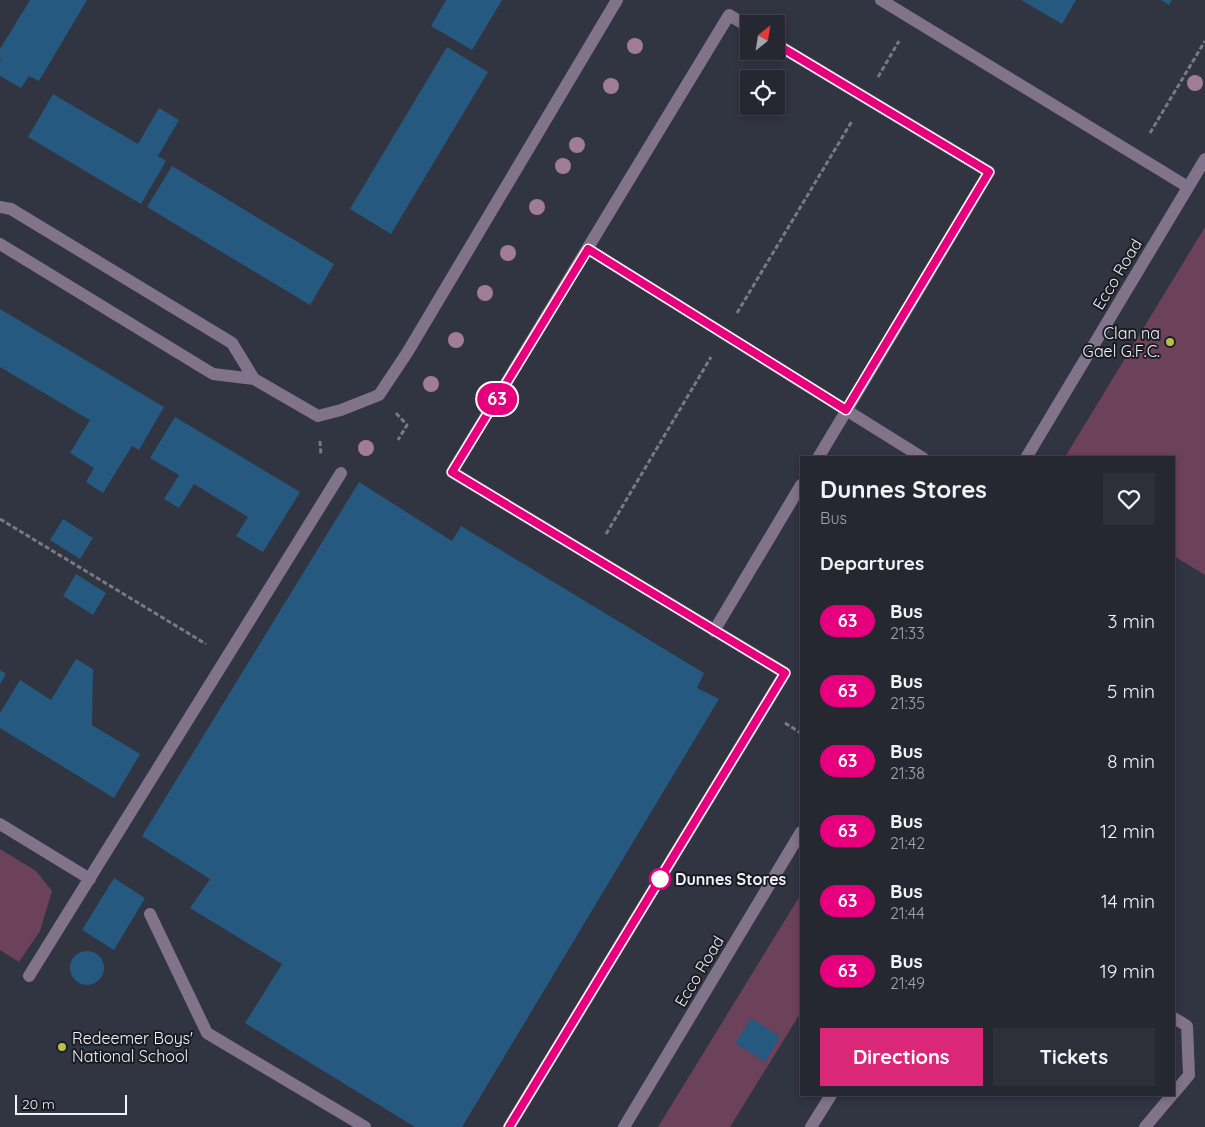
<!DOCTYPE html>
<style>
body{margin:0;font-family:Quicksand,sans-serif;background:#2d2f39;color:#f1f3f6;height:100vh;display:flex;flex-direction:column;font-size:19px;white-space:nowrap}
*{box-sizing:border-box;margin:0}
p{font-size:16px;color:#a3a5ab}
.icon{flex:none;width:28px;height:28px;fill:none;stroke:currentColor;stroke-width:2;stroke-linecap:round;stroke-linejoin:round}
.map{position:relative;flex:1;overflow:hidden}
.panel{position:absolute;left:800px;top:456px;width:375px;height:640px;display:flex;flex-direction:column;background:#252731;border-radius:0px;box-shadow:0 2px 8px #0003,0 0 0 1px #42444d}
.panel>*{flex:none}
.badge{padding:0 10px;border-radius:16px;font-size:18px;line-height:32px}
.needle{width:32px;rotate:30deg}
.tools{position:absolute;left:740px;top:15px;display:grid;gap:10px}
.tools a{display:grid;place-items:center;width:45px;height:45px;border-radius:0px;background:#252731;box-shadow:0 2px 8px #0003,0 0 0 1px #42444d;font-size:25px}
.scale{position:absolute;left:15px;bottom:12px;width:112px;box-sizing:border-box;padding-left:5px;border:2px solid #f1f3fc;border-top:0;font-size:14px;line-height:18px;white-space:nowrap;color:#f1f3fc;-webkit-text-stroke:4px #1b1c22;paint-order:stroke}
.map>.badge{position:absolute;translate:-50% -50%;box-shadow:0 0 0 2px #fff}
h2{padding:0 20px;font-size:19px;line-height:45px}
.round{display:grid;place-items:center;flex:none;width:52px;height:52px;border-radius:0px;background:#2d2f39}
.head{display:flex;align-items:center;justify-content:space-between;height:85px;padding:0 20px}
h1{font-size:24px;font-weight:700;line-height:38px}
.cta{display:flex;gap:10px;margin-top:auto;padding:10px 20px}
.cta a{flex:1;height:58px;border-radius:0px;background:#db2777;color:#fff;font-size:20px;font-weight:700;line-height:58px;text-align:center}
.cta a+a{background:#2d2f39;color:#f1f3f6}
ul{padding:0;list-style:none}
li{display:flex;align-items:center;gap:15px;height:70px;padding:0 20px}
li div{flex:1}
li b{display:block;font-size:19px}
li em{font-style:normal}
li .badge{min-width:55px;font-weight:700;text-align:center}
.map>svg:first-child{display:block}
.green{fill:#6c415a}
.building{fill:#265980}
.lines{fill:none;stroke-linecap:round;stroke-linejoin:round}
.path{stroke:#777a85;stroke-width:3;stroke-dasharray:5 2.5;stroke-linecap:butt}
.minor{stroke:#80738a;stroke-width:12}
.tree{fill:#a07c97}
.line-casing{stroke:#fff;stroke-width:11}
.line{stroke:#e6007e;stroke-width:8}
.poi-dot{fill:#bac046;stroke:#1b1c22;stroke-width:2}
.stop-dot{fill:#fff;stroke:#e6007e;stroke-width:2.5}
.labels{text-anchor:middle;dominant-baseline:central;stroke-width:4;stroke-linejoin:round;paint-order:stroke}
.street-label{font-size:16px;fill:#f1f3fc;stroke:#1b1c22}
.poi-label{font-size:16px;fill:#f1f3fc;stroke:#1b1c22;text-anchor:end}
.stop-label{font-size:16px;font-weight:bold;fill:#f1f3fc;stroke:#1b1c22;text-anchor:start}
</style>
<div class="map">
<svg width="1205" height="1127" viewBox="0 0 1205 1127">
<rect width="100%" height="100%" fill="#313441"/>
<!-- green -->
<path class="green" d="M1205 227V575L1174 556V458L1065 457Z
M0 849 36 871 52 891 40 931 19 962 0 950Z
M801 894V1012L730 1127H658Z"/>
<!-- building -->
<path class="building" d="M30 0H87L39 81 29 76 21 88 0 76V61L1 59 0 58V49Z
M446 0H502L472 50 431 26Z
M1021 0H1076L1062 24Z
M1161 0H1172L1169 5Z
M447 47 488 72 391 234 350 209Z
M53 94 138 144 159 108 179 120 158 156 166 161 141 204 28 137Z
M172 166 334 264 310 305 147 207Z
M0 309 164 407 139 450 132 446 103 493 86 482 94 468 70 453 90 420 0 367Z
M175 417 300 492 263 552 236 536 248 517 194 484 179 508 164 499 179 475 150 458Z
M359 482 452 541 461 526 704 673 697 688 719 699 462 1127H415L245 1023 282 964 190 908 210 879 142 836Z
M63 519 93 538 80 559 50 540Z
M76 574 106 593 93 615 63 596Z
M76 659 93 669 92 725 140 754 114 798 0 728V713L20 680 51 700Z
M0 670 6 674 0 684Z
M114 878 145 898 114 950 82 930Z
M70 968a17 17 0 1 1 34 0a17 17 0 1 1-34 0Z
M751 1018 780 1037 765 1062 735 1043Z"/>
<g class="lines">
<!-- path -->
<path class="path" d="M878 77 899 41
M1150 133 1205 41
M737 313 852 121
M396 413 407 425 398 440
M320 441 321 455
M0 519 206 644
M606 534 711 357
M785 723 801 733"/>
<!-- minor -->
<path class="minor" d="M881 0 1188 187
M776 44 989 172 818 458
M0 207 11 209 232 343 254 379 213 374 0 244
M588 249 923 458
M254 379 318 416 341 410 379 395 407 353 617 0
M1026 458 1205 159
M714 631 801 485
M0 824 90 879
M150 914 207 1033 365 1127
M29 976 341 473
M1174 1018 1187 1026 1189 1075 1174 1093
M509 1127 785 673 452 472 729 15 749 27
M624 1127 801 832
M811 1127 831 1095
M1145 1127 1172 1095"/>
</g>
<!-- trees -->
<g class="tree">
<circle cx="635" cy="46" r="8"/>
<circle cx="1195" cy="83" r="8"/>
<circle cx="611" cy="86" r="8"/>
<circle cx="577" cy="145" r="8"/>
<circle cx="563" cy="166" r="8"/>
<circle cx="537" cy="207" r="8"/>
<circle cx="508" cy="253" r="8"/>
<circle cx="485" cy="293" r="8"/>
<circle cx="456" cy="340" r="8"/>
<circle cx="431" cy="384" r="8"/>
<circle cx="366" cy="448" r="8"/>
</g>
<g class="lines">
<!-- line casing -->
<g class="line-casing">
<path id="line" d="M509 1127 785 673 452 472 588 249 846 410 989 172 776 44"/>
</g>
<!-- line -->
<use href="#line" class="line"/>
</g>
<!-- markers -->
<g class="poi-dot">
<circle cx="1170" cy="342" r="5"/>
<circle cx="62" cy="1047" r="5"/>
</g>
<circle class="stop-dot" cx="660" cy="879" r="10"/>
<g class="labels">
<!-- street labels -->
<g class="street-label">
<text transform="translate(1117 274) rotate(-59)">Ecco Road</text>
<text transform="translate(699 971) rotate(-59)">Ecco Road</text>
</g>
<!-- poi labels -->
<g class="poi-label">
<text x="1160" y="333">Clan na<tspan x="1160" dy="18">Gael G.F.C.</tspan></text>
<text x="72" y="1038" text-anchor="start">Redeemer Boys'<tspan x="72" dy="18">National School</tspan></text>
</g>
<!-- stop labels -->
<g class="stop-label">
<text x="675" y="879">Dunnes Stores</text>
</g>
</g>
</svg>
<div class="tools">
<a><svg class="needle" viewBox="-14 -14 28 28"><path d="M0-13l5 13h-10z" fill="#e53935"/><path d="M0 13l5-13h-10z" fill="#a3a5ab"/></svg></a>
<a><svg class="icon" aria-label="locate" viewBox="0 0 24 24"><circle cx="12" cy="12" r="6"/><path d="M12 2v4M12 18v4M2 12h4M18 12h4"/></svg></a>
</div>
<div class="scale">20 m</div>
<b class="badge" style="left:497px;top:399px;background:#e6007e;color:#fff">63</b>
<section class="panel">
<div class="head"><div><h1>Dunnes Stores</h1><p>Bus</p></div><a class="round"><svg class="icon" aria-label="heart" viewBox="0 0 24 24"><path d="M12 20l-8-8c-3-5 5-10 8-4 3-6 11-1 8 4z"/></svg></a></div>
<h2>Departures</h2>
<ul>
<li><span class="badge" style="background:#e6007e;color:#fff">63</span><div><b>Bus</b><p>21:33</p></div><em>3 min</em></li>
<li><span class="badge" style="background:#e6007e;color:#fff">63</span><div><b>Bus</b><p>21:35</p></div><em>5 min</em></li>
<li><span class="badge" style="background:#e6007e;color:#fff">63</span><div><b>Bus</b><p>21:38</p></div><em>8 min</em></li>
<li><span class="badge" style="background:#e6007e;color:#fff">63</span><div><b>Bus</b><p>21:42</p></div><em>12 min</em></li>
<li><span class="badge" style="background:#e6007e;color:#fff">63</span><div><b>Bus</b><p>21:44</p></div><em>14 min</em></li>
<li><span class="badge" style="background:#e6007e;color:#fff">63</span><div><b>Bus</b><p>21:49</p></div><em>19 min</em></li>
</ul>
<div class="cta"><a>Directions</a><a>Tickets</a></div>
</section>
</div>
